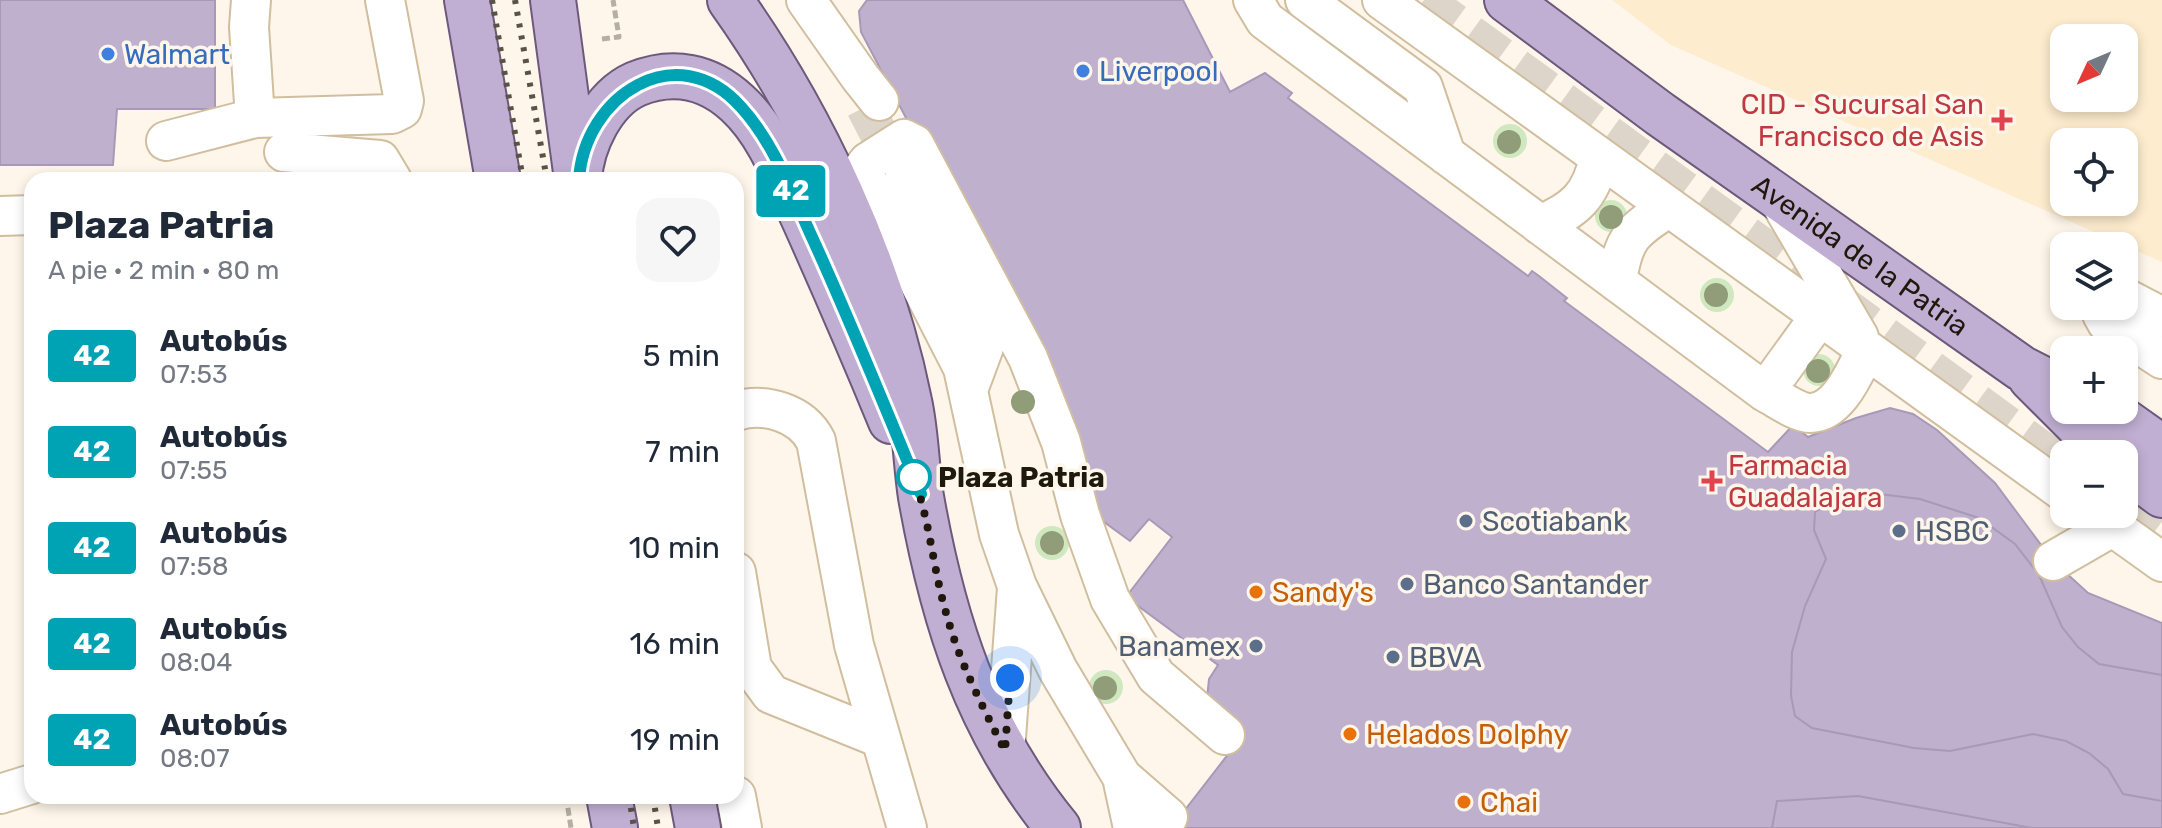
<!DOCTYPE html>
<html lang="es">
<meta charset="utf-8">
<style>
body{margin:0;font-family:Rubik,sans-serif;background:#f6f6f7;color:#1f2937;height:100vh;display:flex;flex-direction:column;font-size:30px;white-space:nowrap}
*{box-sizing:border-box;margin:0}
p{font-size:26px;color:#747a83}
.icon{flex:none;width:44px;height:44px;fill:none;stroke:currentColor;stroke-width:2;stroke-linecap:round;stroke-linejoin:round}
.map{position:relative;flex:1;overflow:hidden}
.details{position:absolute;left:24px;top:172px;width:720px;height:632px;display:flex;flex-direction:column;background:#fff;border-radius:24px;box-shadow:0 4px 12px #0003}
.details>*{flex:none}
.badge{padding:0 16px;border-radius:6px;font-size:28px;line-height:52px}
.needle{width:52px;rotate:226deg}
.buttons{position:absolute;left:2050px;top:24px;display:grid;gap:16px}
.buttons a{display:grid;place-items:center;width:88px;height:88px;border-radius:16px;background:#fff;box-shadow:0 4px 12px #0003;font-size:40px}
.you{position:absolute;width:40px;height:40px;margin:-20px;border:6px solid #fff;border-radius:50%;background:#1a73e8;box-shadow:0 0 0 12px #1a73e833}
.map>.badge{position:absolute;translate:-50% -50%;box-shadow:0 0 0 4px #fff}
.round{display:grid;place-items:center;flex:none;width:84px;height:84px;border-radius:24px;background:#f6f6f7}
.headline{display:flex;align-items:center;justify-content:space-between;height:136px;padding:0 24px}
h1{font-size:38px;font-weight:700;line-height:60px}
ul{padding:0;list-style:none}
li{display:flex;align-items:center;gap:24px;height:96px;padding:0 24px}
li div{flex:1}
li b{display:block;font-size:30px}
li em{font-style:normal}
li .badge{min-width:88px;font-weight:700;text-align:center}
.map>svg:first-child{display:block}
.built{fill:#fdeccd;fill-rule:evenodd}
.green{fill:#d0e8bf}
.building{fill:#bfb0ce;stroke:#a899b7;stroke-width:2}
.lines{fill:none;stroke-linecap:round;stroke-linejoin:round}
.minor-tunnel{stroke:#ddd5c9;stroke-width:38;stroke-dasharray:38 19;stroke-linecap:butt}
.minor-casing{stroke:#d0be9f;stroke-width:42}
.major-casing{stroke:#6e587b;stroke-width:48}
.path{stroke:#b6aea3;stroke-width:5;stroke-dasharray:8 4;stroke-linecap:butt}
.minor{stroke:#fff;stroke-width:38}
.major{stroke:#c1afd3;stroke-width:44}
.rail{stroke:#5a5247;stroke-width:6;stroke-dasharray:4 8;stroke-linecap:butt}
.tree{fill:#909d78}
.line-casing{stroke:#fff;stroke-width:18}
.line{stroke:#00a3b4;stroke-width:12}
.walk{stroke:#1f180d;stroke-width:8;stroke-dasharray:0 14.4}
.shop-dot{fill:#3f7fe0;stroke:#fef6ea;stroke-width:3}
.health-dot{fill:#e0444e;stroke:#fef6ea;stroke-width:3}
.stop-dot{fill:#fff;stroke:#00a3b4;stroke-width:4}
.service-dot{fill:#5c6f8a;stroke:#fef6ea;stroke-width:3}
.food-dot{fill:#e8710a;stroke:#fef6ea;stroke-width:3}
.labels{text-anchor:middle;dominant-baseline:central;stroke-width:7;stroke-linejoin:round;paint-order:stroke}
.shop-label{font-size:28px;fill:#366cbe;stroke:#fef6ea;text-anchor:start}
.health-label{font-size:28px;fill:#be3a42;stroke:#fef6ea;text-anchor:end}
.street-label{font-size:28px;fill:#1f180d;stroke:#fef6ea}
.stop-label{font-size:28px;font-weight:bold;fill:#1f180d;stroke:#fef6ea;text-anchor:start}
.service-label{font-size:28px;fill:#4e5e75;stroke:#fef6ea;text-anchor:start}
.food-label{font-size:28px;fill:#c56008;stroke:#fef6ea;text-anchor:start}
</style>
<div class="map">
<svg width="2162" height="828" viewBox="0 0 2162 828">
<rect width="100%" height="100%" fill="#fef6ea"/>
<!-- built -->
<path class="built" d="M1612 0H2162V262L1671 45ZM2064 38H2124V98H2064ZM2064 142H2124V202H2064Z"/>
<!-- green -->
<path class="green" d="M1493 141a17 17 0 1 1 34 0a17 17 0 1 1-34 0Z
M1595 216a16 16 0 1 1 32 0a16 16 0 1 1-32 0Z
M1700 295a17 17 0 1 1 34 0a17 17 0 1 1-34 0Z
M1803 370a16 16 0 1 1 32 0a16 16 0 1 1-32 0Z
M1035 543a17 17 0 1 1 34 0a17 17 0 1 1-34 0Z
M1089 687a17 17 0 1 1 34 0a17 17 0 1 1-34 0Z"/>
<!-- building -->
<path class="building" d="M0 0H215V109H117L113 165H0Z
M867 0H1183L1230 92 1265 73 1292 93 1288 98 1528 276 1532 271 1539 276 1567 298 1564 301 1768 452 1793 425 1808 437 1856 418 1890 408 1913 414 1937 430 1995 483 2053 561 2088 593 2162 623V828H1171L1243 735 1207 699 1209 679 1218 665 1126 597 1172 537 1149 519 1130 541 1100 519 1038 370 861 32 859 11Z
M1879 494 1920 499 1979 518 2015 544 2039 575 2062 627 2078 647 2099 664 2162 675V801L2123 794 2108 769 2089 753 2066 741 2033 734 1950 751 1914 748 1812 728 1795 716 1791 696 1792 652 1805 606 1826 559 1814 530 1815 512 1832 501Z
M1858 796 2032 828H1772L1777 801Z"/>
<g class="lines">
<!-- minor-tunnel -->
<path class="minor-tunnel" d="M1424 0 2064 466
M865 107 902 179
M2124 509 2162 537"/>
<!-- minor casing -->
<g class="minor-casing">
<path id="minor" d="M251 0 249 27 255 118 392 114 402 109 404 101 385 0
M806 0 860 77 879 101
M1253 0 1265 20 1765 392 1820 316
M1305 0 1423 87 1446 155
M1382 0 2064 492
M166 141 255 118
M284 152 380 160 392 180
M903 182 984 347 968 390
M1777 197 1859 337
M0 216 32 215
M1540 225C1575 210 1591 196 1599 158
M1617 282C1623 238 1632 231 1668 208
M2124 297 2162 317
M2106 306 2102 314 2107 323 2162 359
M1765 392C1777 398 1797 413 1810 413 1839 413 1855 371 1866 350
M736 411C765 402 802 413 816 441L854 645 907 828
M2095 514 2162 562
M2053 561 2112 527
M736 572 752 668 771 694 880 738
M1005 751 1017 588
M1122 777 1133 828
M0 794 32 784
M736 796 742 828
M1168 817 1122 777 1058 670 1017 586 999 534 963 368 864 175V167L868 162 904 139 914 144 1028 358 1061 442 1080 515 1110 599 1156 676 1225 735"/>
</g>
<!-- major casing -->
<g class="major-casing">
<g id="major">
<path d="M467 0 498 180"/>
<path d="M553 0 576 172"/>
<path d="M730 0C812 115 881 262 909 401 916 432 916 465 921 497 943 621 977 729 1058 828"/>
<path id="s1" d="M1507 0 1660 114 2021 368 2064 390"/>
<path d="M579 180C581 145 602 99 636 84 673 69 708 76 737 103 770 133 786 180 804 219 834 286 863 353 891 421"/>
<path d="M2031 378 2107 454"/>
<path d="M2103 410 2124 421 2162 448"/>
<path d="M2124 467 2162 495"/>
<path d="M609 796 615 828"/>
<path d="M692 796 698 828"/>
</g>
</g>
<!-- path -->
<path class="path" d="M602 39 619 37 613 0
M566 796 571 828"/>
<!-- minor -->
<use href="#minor" class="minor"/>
<!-- major -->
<use href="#major" class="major"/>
<!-- rail -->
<path class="rail" d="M492 0 523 180
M515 0 547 180
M629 796 634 828
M653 796 658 828"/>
</g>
<!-- trees -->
<g class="tree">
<circle cx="1509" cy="142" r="12"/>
<circle cx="1611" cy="217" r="12"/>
<circle cx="1716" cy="295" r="12"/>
<circle cx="1818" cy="371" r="12"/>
<circle cx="1023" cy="402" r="12"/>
<circle cx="1052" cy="543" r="12"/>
<circle cx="1105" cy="688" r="12"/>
</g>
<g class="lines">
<!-- line casing -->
<g class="line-casing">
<path id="line" d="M579 180C584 96 677 35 741 107 774 143 791 191 811 235 850 320 885 407 921 494"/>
</g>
<!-- line -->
<use href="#line" class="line"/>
<!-- walk -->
<path class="walk" d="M914 477 910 468C930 515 932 567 947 616 960 664 983 707 1005 751L1010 678"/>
</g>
<!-- markers -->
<g class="shop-dot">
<circle cx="108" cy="54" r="8"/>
<circle cx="1083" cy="71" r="8"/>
</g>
<g class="health-dot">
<path d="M1998 108h8v8h8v8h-8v8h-8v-8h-8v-8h8z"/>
<path d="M1708 469h8v8h8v8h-8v8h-8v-8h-8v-8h8z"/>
</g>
<circle class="stop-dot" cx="914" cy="477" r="16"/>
<g class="service-dot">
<circle cx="1466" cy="521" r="8"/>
<circle cx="1899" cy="531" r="8"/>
<circle cx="1407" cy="584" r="8"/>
<circle cx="1256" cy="646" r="8"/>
<circle cx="1393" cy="657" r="8"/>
</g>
<g class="food-dot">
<circle cx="1256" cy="592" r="8"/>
<circle cx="1350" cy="734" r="8"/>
<circle cx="1464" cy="802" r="8"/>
</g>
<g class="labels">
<!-- shop labels -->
<g class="shop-label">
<text x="124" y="54">Walmart</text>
<text x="1099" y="71">Liverpool</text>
</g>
<!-- health labels -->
<g class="health-label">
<text x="1984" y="104">CID - Sucursal San<tspan x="1984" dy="32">Francisco de Asis</tspan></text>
<text x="1728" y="465" text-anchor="start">Farmacia<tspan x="1728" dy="32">Guadalajara</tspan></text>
</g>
<!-- street labels -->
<g class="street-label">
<text stroke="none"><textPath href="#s1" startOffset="436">Avenida de la Patria</textPath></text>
</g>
<!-- stop labels -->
<g class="stop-label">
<text x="938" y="477">Plaza Patria</text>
</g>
<!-- service labels -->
<g class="service-label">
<text x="1482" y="521">Scotiabank</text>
<text x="1915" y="531">HSBC</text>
<text x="1423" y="584">Banco Santander</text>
<text x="1240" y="646" text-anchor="end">Banamex</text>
<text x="1409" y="657">BBVA</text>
</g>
<!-- food labels -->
<g class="food-label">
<text x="1272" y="592">Sandy's</text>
<text x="1366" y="734">Helados Dolphy</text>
<text x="1480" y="802">Chai</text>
</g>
</g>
</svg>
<div class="buttons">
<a><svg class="needle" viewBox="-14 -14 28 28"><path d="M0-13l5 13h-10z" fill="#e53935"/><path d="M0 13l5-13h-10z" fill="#747a83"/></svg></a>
<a><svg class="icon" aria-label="locate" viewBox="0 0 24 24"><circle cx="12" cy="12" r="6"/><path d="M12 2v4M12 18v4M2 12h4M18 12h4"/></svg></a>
<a><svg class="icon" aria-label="layers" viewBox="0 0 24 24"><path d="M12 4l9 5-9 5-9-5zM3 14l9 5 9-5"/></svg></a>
<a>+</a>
<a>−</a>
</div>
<div class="you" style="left:1010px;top:678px"></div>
<b class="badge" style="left:791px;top:191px;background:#00a3b4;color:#fff">42</b>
<section class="details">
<div class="headline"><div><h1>Plaza Patria</h1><p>A pie · 2 min · 80 m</p></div><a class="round"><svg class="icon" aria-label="heart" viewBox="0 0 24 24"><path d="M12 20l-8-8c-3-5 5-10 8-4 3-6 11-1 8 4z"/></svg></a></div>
<ul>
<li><span class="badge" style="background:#00a3b4;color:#fff">42</span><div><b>Autobús</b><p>07:53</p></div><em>5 min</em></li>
<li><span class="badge" style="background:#00a3b4;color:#fff">42</span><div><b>Autobús</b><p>07:55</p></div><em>7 min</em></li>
<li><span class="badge" style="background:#00a3b4;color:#fff">42</span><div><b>Autobús</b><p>07:58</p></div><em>10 min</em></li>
<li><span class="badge" style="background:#00a3b4;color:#fff">42</span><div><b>Autobús</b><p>08:04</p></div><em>16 min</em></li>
<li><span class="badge" style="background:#00a3b4;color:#fff">42</span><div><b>Autobús</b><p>08:07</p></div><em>19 min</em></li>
</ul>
</section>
</div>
